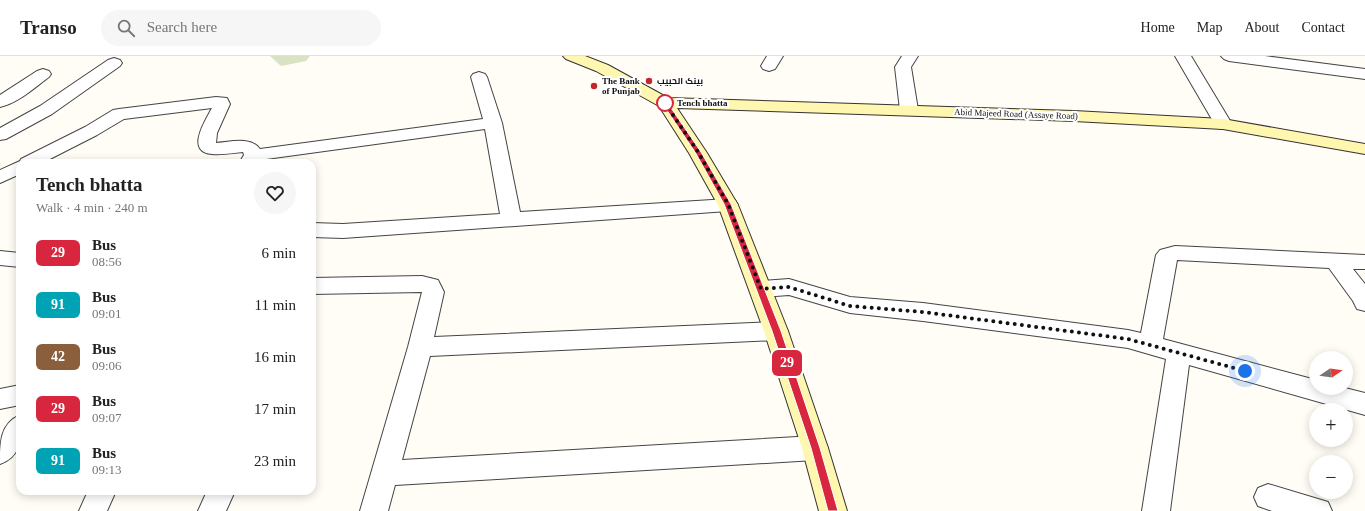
<!DOCTYPE html>
<meta charset="utf-8">
<style>
body{margin:0;font-family:"Times New Roman",Cairo,serif;background:#f6f6f6;color:#222;height:100vh;display:flex;flex-direction:column;font-size:15px;white-space:nowrap}
*{box-sizing:border-box;margin:0}
p{font-size:13px;color:#767676}
.icon{flex:none;width:22px;height:22px;fill:none;stroke:currentColor;stroke-width:2;stroke-linecap:round;stroke-linejoin:round}
.map{position:relative;flex:1;overflow:hidden}
.details{position:absolute;left:16px;top:103px;width:300px;height:336px;display:flex;flex-direction:column;background:#fff;border-radius:12px;box-shadow:0 2px 10px #0003}
.details>*{flex:none}
.badge{padding:0 8px;border-radius:6px;font-size:14px;line-height:26px}
.needle{width:26px;rotate:77deg}
.fabs{position:absolute;left:1309px;top:295px;display:grid;gap:8px}
.fabs a{display:grid;place-items:center;width:44px;height:44px;border-radius:50%;background:#fff;box-shadow:0 2px 10px #0003;font-size:20px}
.you{position:absolute;width:20px;height:20px;margin:-10px;border:3px solid #fff;border-radius:50%;background:#1a73e8;box-shadow:0 0 0 6px #1a73e833}
.map>.badge{position:absolute;translate:-50% -50%;box-shadow:0 0 0 2px #fff}
.round{display:grid;place-items:center;flex:none;width:42px;height:42px;border-radius:21px;background:#f6f6f6}
.headline{display:flex;align-items:center;justify-content:space-between;height:68px;padding:0 20px}
h1{font-size:19px;font-weight:700;line-height:30px}
ul{padding:0;list-style:none}
li{display:flex;align-items:center;gap:12px;height:52px;padding:0 20px}
li div{flex:1}
li b{display:block;font-size:15px}
li em{font-style:normal}
li .badge{min-width:44px;font-weight:700;text-align:center}
header{display:flex;align-items:center;gap:24px;box-sizing:border-box;height:56px;padding:0 20px;background:#fff;border-bottom:1px solid #e0e0e0}
header strong{font-size:19px}
nav{display:flex;gap:22px;margin-inline-start:auto;font-size:14px}
.search{width:280px;height:36px;background:#f6f6f6;display:flex;align-items:center;gap:10px;box-sizing:border-box;padding:0 14px;border-radius:22px;color:#767676;font-size:15px}
.map>svg:first-child{display:block}
.cemetery{fill:#d9e3c4}
.lines{fill:none;stroke-linecap:round;stroke-linejoin:round}
.street-casing{stroke:#444;stroke-width:2}
.secondary-casing{stroke:#333;stroke-width:2}
.street{fill:#fff;fill-rule:evenodd}
.secondary{fill:#fff6b0;fill-rule:evenodd}
.line{fill:#d7263d;stroke:#fff}
.walk{stroke:#111;stroke-width:4;stroke-dasharray:0 7.2}
.poi-dot{fill:#c4262e;stroke:#fff;stroke-width:1.5}
.stop-dot{fill:#fff;stroke:#d7263d;stroke-width:2}
.labels{text-anchor:middle;dominant-baseline:central;stroke-width:4;stroke-linejoin:round;paint-order:stroke}
.far-poi-label{font-size:9px;font-weight:bold;fill:#111;stroke:#fff;text-anchor:start}
.far-stop-label{font-size:9px;font-weight:bold;fill:#111;stroke:#fff;text-anchor:start}
.far-street-label{font-size:9px;fill:#111;stroke:#fff}
</style>
<header>
<strong>Transo</strong>
<div class="search"><svg class="icon" aria-label="search" viewBox="0 0 24 24"><circle cx="10" cy="10" r="6"/><path d="M15 15l6 6"/></svg>Search here</div>
<nav><a>Home</a><a>Map</a><a>About</a><a>Contact</a></nav>
</header>
<div class="map">
<svg width="1365" height="455" viewBox="0 0 1365 455">
<rect width="100%" height="100%" fill="#fffdf5"/>
<!-- cemetery -->
<path class="cemetery" d="M270 0H310L306 5 281 10Z"/>
<g class="lines">
<!-- street casing -->
<g class="street-casing">
<path id="street" d="M767 0H783L775 13 769 15 763 13 761 10Z
M902 0H918L911 11 918 54 915 58 909 59 903 58 900 54 895 11Z
M1175 0H1191L1232 68 1229 72 1223 73 1217 72Z
M1221 0H1265L1365 13V23L1229 5 1224 3Z
M114 2 120 4 122 7 120 10 52 58 6 83 0 84V72L40 50 108 4Z
M43 13 49 15 51 18 49 21C34 32 18 47 0 51V39L37 15Z
M479 16 485 18 487 21 502 67 520 156 728 143 735 144 738 149 735 154 728 155 343 182 312 181V167L343 168 500 158 485 73 259 104 257 107H239L244 99 243 96C233 97 222 99 212 98 185 96 205 65 212 52L124 63 97 79 42 107H20V118L0 127V114L20 105 21 103 85 71 113 54 119 53 216 41 227 42 230 48 217 77 216 87C230 86 251 80 260 93L483 63 471 21 473 18Z
M1175 190 1365 199V213H1353L1365 228V255L1357 253 1353 245 1329 212 1177 204 1163 283 1316 324V332H1345L1365 337V359L1189 309 1170 455H1142L1166 303 1128 292 923 265 850 257 789 239 761 241 753 239 750 233 753 227 761 225 789 223 850 241 923 247 1128 274 1141 277 1156 199 1160 194Z
M0 195 20 197V211L0 209Z
M422 220 438 224 444 236 434 281 776 266 784 269 788 275 784 281 776 284 430 300 402 404 815 380 824 384 828 392 824 400 815 404 395 429 388 455H360L408 291 422 236 312 238V222Z
M20 329V349L0 353V333Z
M20 359C20 380 24 399 0 408 0 386 0 368 20 359Z
M1268 428 1328 446 1332 455H1272L1258 450 1254 441 1258 432Z
M88 435H116L107 455H79Z
M207 435H235L226 455H198Z"/>
</g>
<!-- secondary casing -->
<g class="secondary-casing">
<path id="secondary" d="M563 0H585L608 9 668 42 1074 55 1223 63 1365 88V98L1223 73 1074 65 677 52 707 97 738 149 788 275 828 392 847 455H819L802 392 764 275 718 149 689 97 659 50 596 15 566 3Z"/>
</g>
<!-- street -->
<use href="#street" class="street"/>
<!-- secondary -->
<use href="#secondary" class="secondary"/>
</g>
<!-- line -->
<path class="line" d="M665 45 667 46 701 96 731 148 781 275 820 392 838 455H828L811 392 772 275 724 148 695 96 662 47Z"/>
<g class="lines">
<!-- walk -->
<path class="walk" d="M665 47 698 96 728 148 761 233 789 231 850 250 923 256 1128 283 1245 315"/>
</g>
<!-- markers -->
<g class="poi-dot">
<circle cx="649" cy="25" r="4"/>
<circle cx="594" cy="30" r="4"/>
</g>
<circle class="stop-dot" cx="665" cy="47" r="8"/>
<g class="labels">
<!-- far-poi labels -->
<g class="far-poi-label">
<text x="602" y="25">The Bank<tspan x="602" dy="10">of Punjab</tspan></text>
<text x="657" y="25">بينک الحبيب</text>
</g>
<!-- far-stop labels -->
<g class="far-stop-label">
<text x="677" y="47">Tench bhatta</text>
</g>
<!-- far-street labels -->
<g class="far-street-label">
<text transform="translate(1016 58) rotate(2)">Abid Majeed Road (Assaye Road)</text>
</g>
</g>
</svg>
<div class="fabs">
<a><svg class="needle" viewBox="-14 -14 28 28"><path d="M0-13l5 13h-10z" fill="#e53935"/><path d="M0 13l5-13h-10z" fill="#767676"/></svg></a>
<a>+</a>
<a>−</a>
</div>
<div class="you" style="left:1245px;top:315px"></div>
<b class="badge" style="left:787px;top:307px;background:#d7263d;color:#fff">29</b>
<section class="details">
<div class="headline"><div><h1>Tench bhatta</h1><p>Walk · 4 min · 240 m</p></div><a class="round"><svg class="icon" aria-label="heart" viewBox="0 0 24 24"><path d="M12 20l-8-8c-3-5 5-10 8-4 3-6 11-1 8 4z"/></svg></a></div>
<ul>
<li><span class="badge" style="background:#d7263d;color:#fff">29</span><div><b>Bus</b><p>08:56</p></div><em>6 min</em></li>
<li><span class="badge" style="background:#00a3b4;color:#fff">91</span><div><b>Bus</b><p>09:01</p></div><em>11 min</em></li>
<li><span class="badge" style="background:#8b5e3c;color:#fff">42</span><div><b>Bus</b><p>09:06</p></div><em>16 min</em></li>
<li><span class="badge" style="background:#d7263d;color:#fff">29</span><div><b>Bus</b><p>09:07</p></div><em>17 min</em></li>
<li><span class="badge" style="background:#00a3b4;color:#fff">91</span><div><b>Bus</b><p>09:13</p></div><em>23 min</em></li>
</ul>
</section>
</div>
